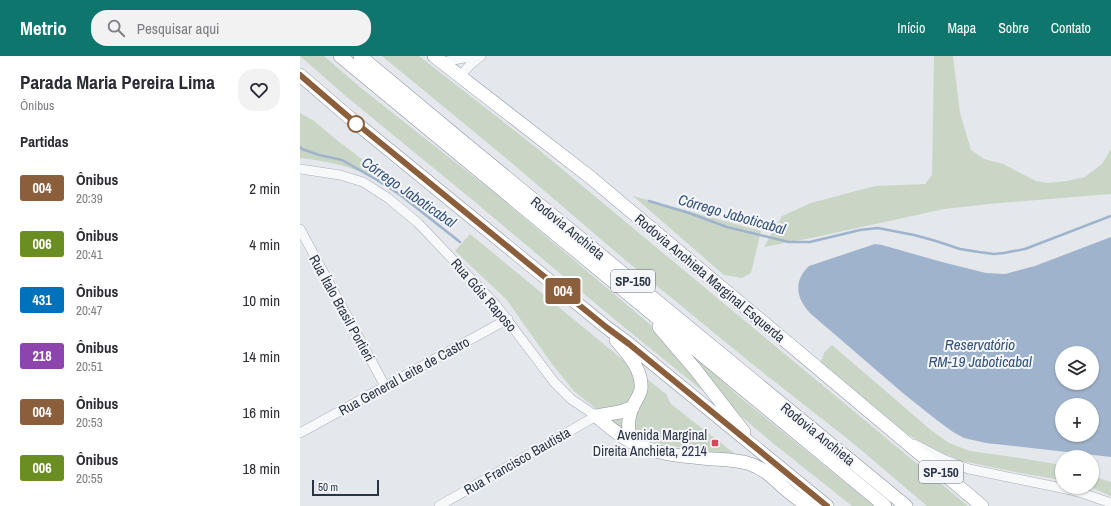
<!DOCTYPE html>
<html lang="pt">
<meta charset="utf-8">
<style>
body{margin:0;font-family:"Archivo Narrow",sans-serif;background:#f2f2f3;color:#2b2b33;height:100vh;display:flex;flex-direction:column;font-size:15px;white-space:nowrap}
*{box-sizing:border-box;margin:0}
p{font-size:13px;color:#7c7c81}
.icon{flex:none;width:22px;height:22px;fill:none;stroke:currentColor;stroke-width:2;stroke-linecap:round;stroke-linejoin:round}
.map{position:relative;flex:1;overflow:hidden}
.drawer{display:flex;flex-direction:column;background:#fff;width:300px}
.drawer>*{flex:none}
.badge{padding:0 8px;border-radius:3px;font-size:14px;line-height:26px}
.tools{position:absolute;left:755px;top:290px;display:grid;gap:8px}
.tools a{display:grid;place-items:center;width:44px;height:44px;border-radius:50%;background:#fff;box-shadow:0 1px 3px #0004;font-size:20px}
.scale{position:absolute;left:12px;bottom:10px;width:67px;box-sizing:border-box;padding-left:4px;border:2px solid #2b3445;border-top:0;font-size:11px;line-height:14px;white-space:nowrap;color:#2b3445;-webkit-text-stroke:3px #f4f6f9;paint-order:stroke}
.map>.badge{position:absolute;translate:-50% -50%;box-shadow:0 0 0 2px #fff}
h2{padding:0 20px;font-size:15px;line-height:36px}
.round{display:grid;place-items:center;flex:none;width:42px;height:42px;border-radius:16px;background:#f2f2f3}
.head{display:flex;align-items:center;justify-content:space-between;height:68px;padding:0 20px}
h1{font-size:19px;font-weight:700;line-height:30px}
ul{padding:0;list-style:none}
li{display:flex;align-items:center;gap:12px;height:56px;padding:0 20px}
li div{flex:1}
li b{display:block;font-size:15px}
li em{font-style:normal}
li .badge{min-width:44px;font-weight:700;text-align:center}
header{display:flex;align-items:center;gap:24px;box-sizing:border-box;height:56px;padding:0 20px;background:#0f766e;color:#fff}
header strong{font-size:19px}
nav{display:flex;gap:22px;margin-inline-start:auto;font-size:14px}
.search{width:280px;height:36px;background:#f2f2f3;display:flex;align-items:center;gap:10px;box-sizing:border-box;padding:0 14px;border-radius:16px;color:#7c7c81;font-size:15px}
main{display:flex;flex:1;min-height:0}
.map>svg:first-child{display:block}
.green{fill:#c9d6c5}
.water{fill:#9fb4cc;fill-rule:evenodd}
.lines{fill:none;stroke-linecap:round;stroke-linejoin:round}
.stream{stroke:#9fb4cc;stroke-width:2.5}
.minor-casing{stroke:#a9aeb7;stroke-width:10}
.highway-casing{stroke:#8b94a3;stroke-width:14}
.minor{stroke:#f7f8fa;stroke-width:9}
.highway{stroke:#fff;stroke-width:13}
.line-casing{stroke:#fff;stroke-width:9}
.line{stroke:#8b5e3c;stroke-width:6}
.stop-dot{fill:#fff;stroke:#8b5e3c;stroke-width:2}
.poi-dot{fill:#d1495b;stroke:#f4f6f9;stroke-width:1.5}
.labels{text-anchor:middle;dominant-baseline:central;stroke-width:4;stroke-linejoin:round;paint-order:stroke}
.shield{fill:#f4f6f9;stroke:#676e7b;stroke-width:1}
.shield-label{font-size:13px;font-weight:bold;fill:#2b3445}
.street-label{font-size:14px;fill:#2b3445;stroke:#f4f6f9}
.poi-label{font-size:14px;fill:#2b3445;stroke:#f4f6f9;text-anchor:end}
.water-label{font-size:15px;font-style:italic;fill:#34527a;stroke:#f4f6f9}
</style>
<header>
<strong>Metrio</strong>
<div class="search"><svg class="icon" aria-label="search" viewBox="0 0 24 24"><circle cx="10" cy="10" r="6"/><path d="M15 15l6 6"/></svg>Pesquisar aqui</div>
<nav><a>Início</a><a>Mapa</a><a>Sobre</a><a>Contato</a></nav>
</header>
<main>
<section class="drawer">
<div class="head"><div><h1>Parada Maria Pereira Lima</h1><p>Ônibus</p></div><a class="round"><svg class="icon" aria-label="heart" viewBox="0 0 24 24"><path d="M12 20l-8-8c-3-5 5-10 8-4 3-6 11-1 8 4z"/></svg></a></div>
<h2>Partidas</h2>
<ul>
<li><span class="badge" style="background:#8b5e3c;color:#fff">004</span><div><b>Ônibus</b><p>20:39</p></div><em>2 min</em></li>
<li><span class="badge" style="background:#6b8e23;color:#fff">006</span><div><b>Ônibus</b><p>20:41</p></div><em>4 min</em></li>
<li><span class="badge" style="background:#0072bc;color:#fff">431</span><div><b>Ônibus</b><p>20:47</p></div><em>10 min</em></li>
<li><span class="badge" style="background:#8e44ad;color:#fff">218</span><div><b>Ônibus</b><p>20:51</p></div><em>14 min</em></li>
<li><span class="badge" style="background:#8b5e3c;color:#fff">004</span><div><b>Ônibus</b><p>20:53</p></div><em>16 min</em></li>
<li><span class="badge" style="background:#6b8e23;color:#fff">006</span><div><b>Ônibus</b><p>20:55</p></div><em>18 min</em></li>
</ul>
</section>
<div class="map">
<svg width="811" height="450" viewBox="0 0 811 450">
<rect width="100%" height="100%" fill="#e4e7ec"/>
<!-- green -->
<path class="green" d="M0 0H24L61 32 197 139 352 270 360 277 413 343 314 263 175 146 48 42Z
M82 0H119L233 89 668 450H627L554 388 451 307 324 203 213 108Z
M634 0H653L660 57 671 94 684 103 703 108 736 125 748 127 767 125 785 121 802 108 811 93V138L689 148 644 153 516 181 464 191 482 160 511 147 575 130 625 128 632 119Z
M0 57 14 65 38 85 84 120 78 125C55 110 27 105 0 102Z
M333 140 461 175 451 217 442 222 424 219Z
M170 178 323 304 366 338 371 348 435 398 402 395 355 387 320 372 274 335 252 308 206 243 155 195Z
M532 289 632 375 649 387 670 395 726 403 761 409 762 424 720 417 662 405 640 396 607 378 521 306 524 297Z
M383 290 441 342 574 450H552L474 388 437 357Z
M792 420 811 426V440L790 431H792Z"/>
<!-- water -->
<path class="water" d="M811 181V401L686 387 664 382 653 376 638 365 604 338 511 258C496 243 493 225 509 210L575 188 582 189 642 206 686 217 705 218 735 210ZM762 297H792V327H762ZM762 349H792V379H762Z"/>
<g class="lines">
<!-- stream -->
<path class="stream" d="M0 91 2 93 19 99 42 104 77 124 99 138 160 186
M349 145 389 157 427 171 489 186H510L560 174 578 172 614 179 636 185 660 193 679 196 694 198 704 197 725 193 811 160"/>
<!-- minor casing -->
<g class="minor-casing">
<path id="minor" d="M142 6 175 0
M160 20 170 9 181 0
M0 113 40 119 63 126 88 142 118 167 196 249 254 326 271 343 296 360 139 450
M0 173 85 330
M0 377 208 263
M614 388 645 404 669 413 771 434 785 438 811 447"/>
</g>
<!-- highway casing -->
<g class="highway-casing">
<path id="highway" d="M40 0 585 450
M60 0 156 80 606 450
M134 0 290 121 682 450
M0 19 50 62 306 271 329 288 527 450
M359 271 395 313 444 376
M316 284C327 297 343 314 341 333 340 339 336 344 333 350 327 363 328 372 331 386
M296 360C307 369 318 379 330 385 351 397 378 400 402 402 417 404 436 403 450 408 472 415 485 438 505 447 512 449 519 449 526 450
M296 360 320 356 333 351"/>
</g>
<!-- minor -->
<use href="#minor" class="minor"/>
<!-- highway -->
<use href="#highway" class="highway"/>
</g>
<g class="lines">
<!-- line casing -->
<g class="line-casing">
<path id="line" d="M0 19 50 62 306 271 329 288 527 450"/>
</g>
<!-- line -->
<use href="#line" class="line"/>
</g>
<!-- markers -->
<circle class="stop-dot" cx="56" cy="68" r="8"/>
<rect class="poi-dot" x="411" y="383" width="8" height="8" rx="2"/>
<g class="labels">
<!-- shield labels -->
<g class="shield">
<rect x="311" y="214" width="44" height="22" rx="3"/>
<rect x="619" y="405" width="44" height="22" rx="3"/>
</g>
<g class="shield-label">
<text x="333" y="225">SP-150</text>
<text x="641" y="416">SP-150</text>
</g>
<!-- street labels -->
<g class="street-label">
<text transform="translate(268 172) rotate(39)">Rodovia Anchieta</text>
<text transform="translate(410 222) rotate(40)">Rodovia Anchieta Marginal Esquerda</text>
<text transform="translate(184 239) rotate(49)">Rua Góis Raposo</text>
<text transform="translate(42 252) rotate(61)">Rua Ítalo Brasil Portieri</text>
<text transform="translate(104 320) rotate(-29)">Rua General Leite de Castro</text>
<text transform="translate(518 378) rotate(39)">Rodovia Anchieta</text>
<text transform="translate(217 405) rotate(-30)">Rua Francisco Bautista</text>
</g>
<!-- poi labels -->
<g class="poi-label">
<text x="407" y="379">Avenida Marginal<tspan x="407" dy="16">Direita Anchieta, 2214</tspan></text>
</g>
<!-- water labels -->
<g class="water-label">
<text transform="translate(109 136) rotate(35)">Córrego Jaboticabal</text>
<text transform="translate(432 158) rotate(16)">Córrego Jaboticabal</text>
<text x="680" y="288">Reservatório<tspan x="680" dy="17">RM-19 Jaboticabal</tspan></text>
</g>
</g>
</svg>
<div class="tools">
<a><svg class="icon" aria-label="layers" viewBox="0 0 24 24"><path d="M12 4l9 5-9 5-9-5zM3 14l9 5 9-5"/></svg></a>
<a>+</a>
<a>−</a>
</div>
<div class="scale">50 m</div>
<b class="badge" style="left:263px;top:235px;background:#8b5e3c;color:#fff">004</b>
</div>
</main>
